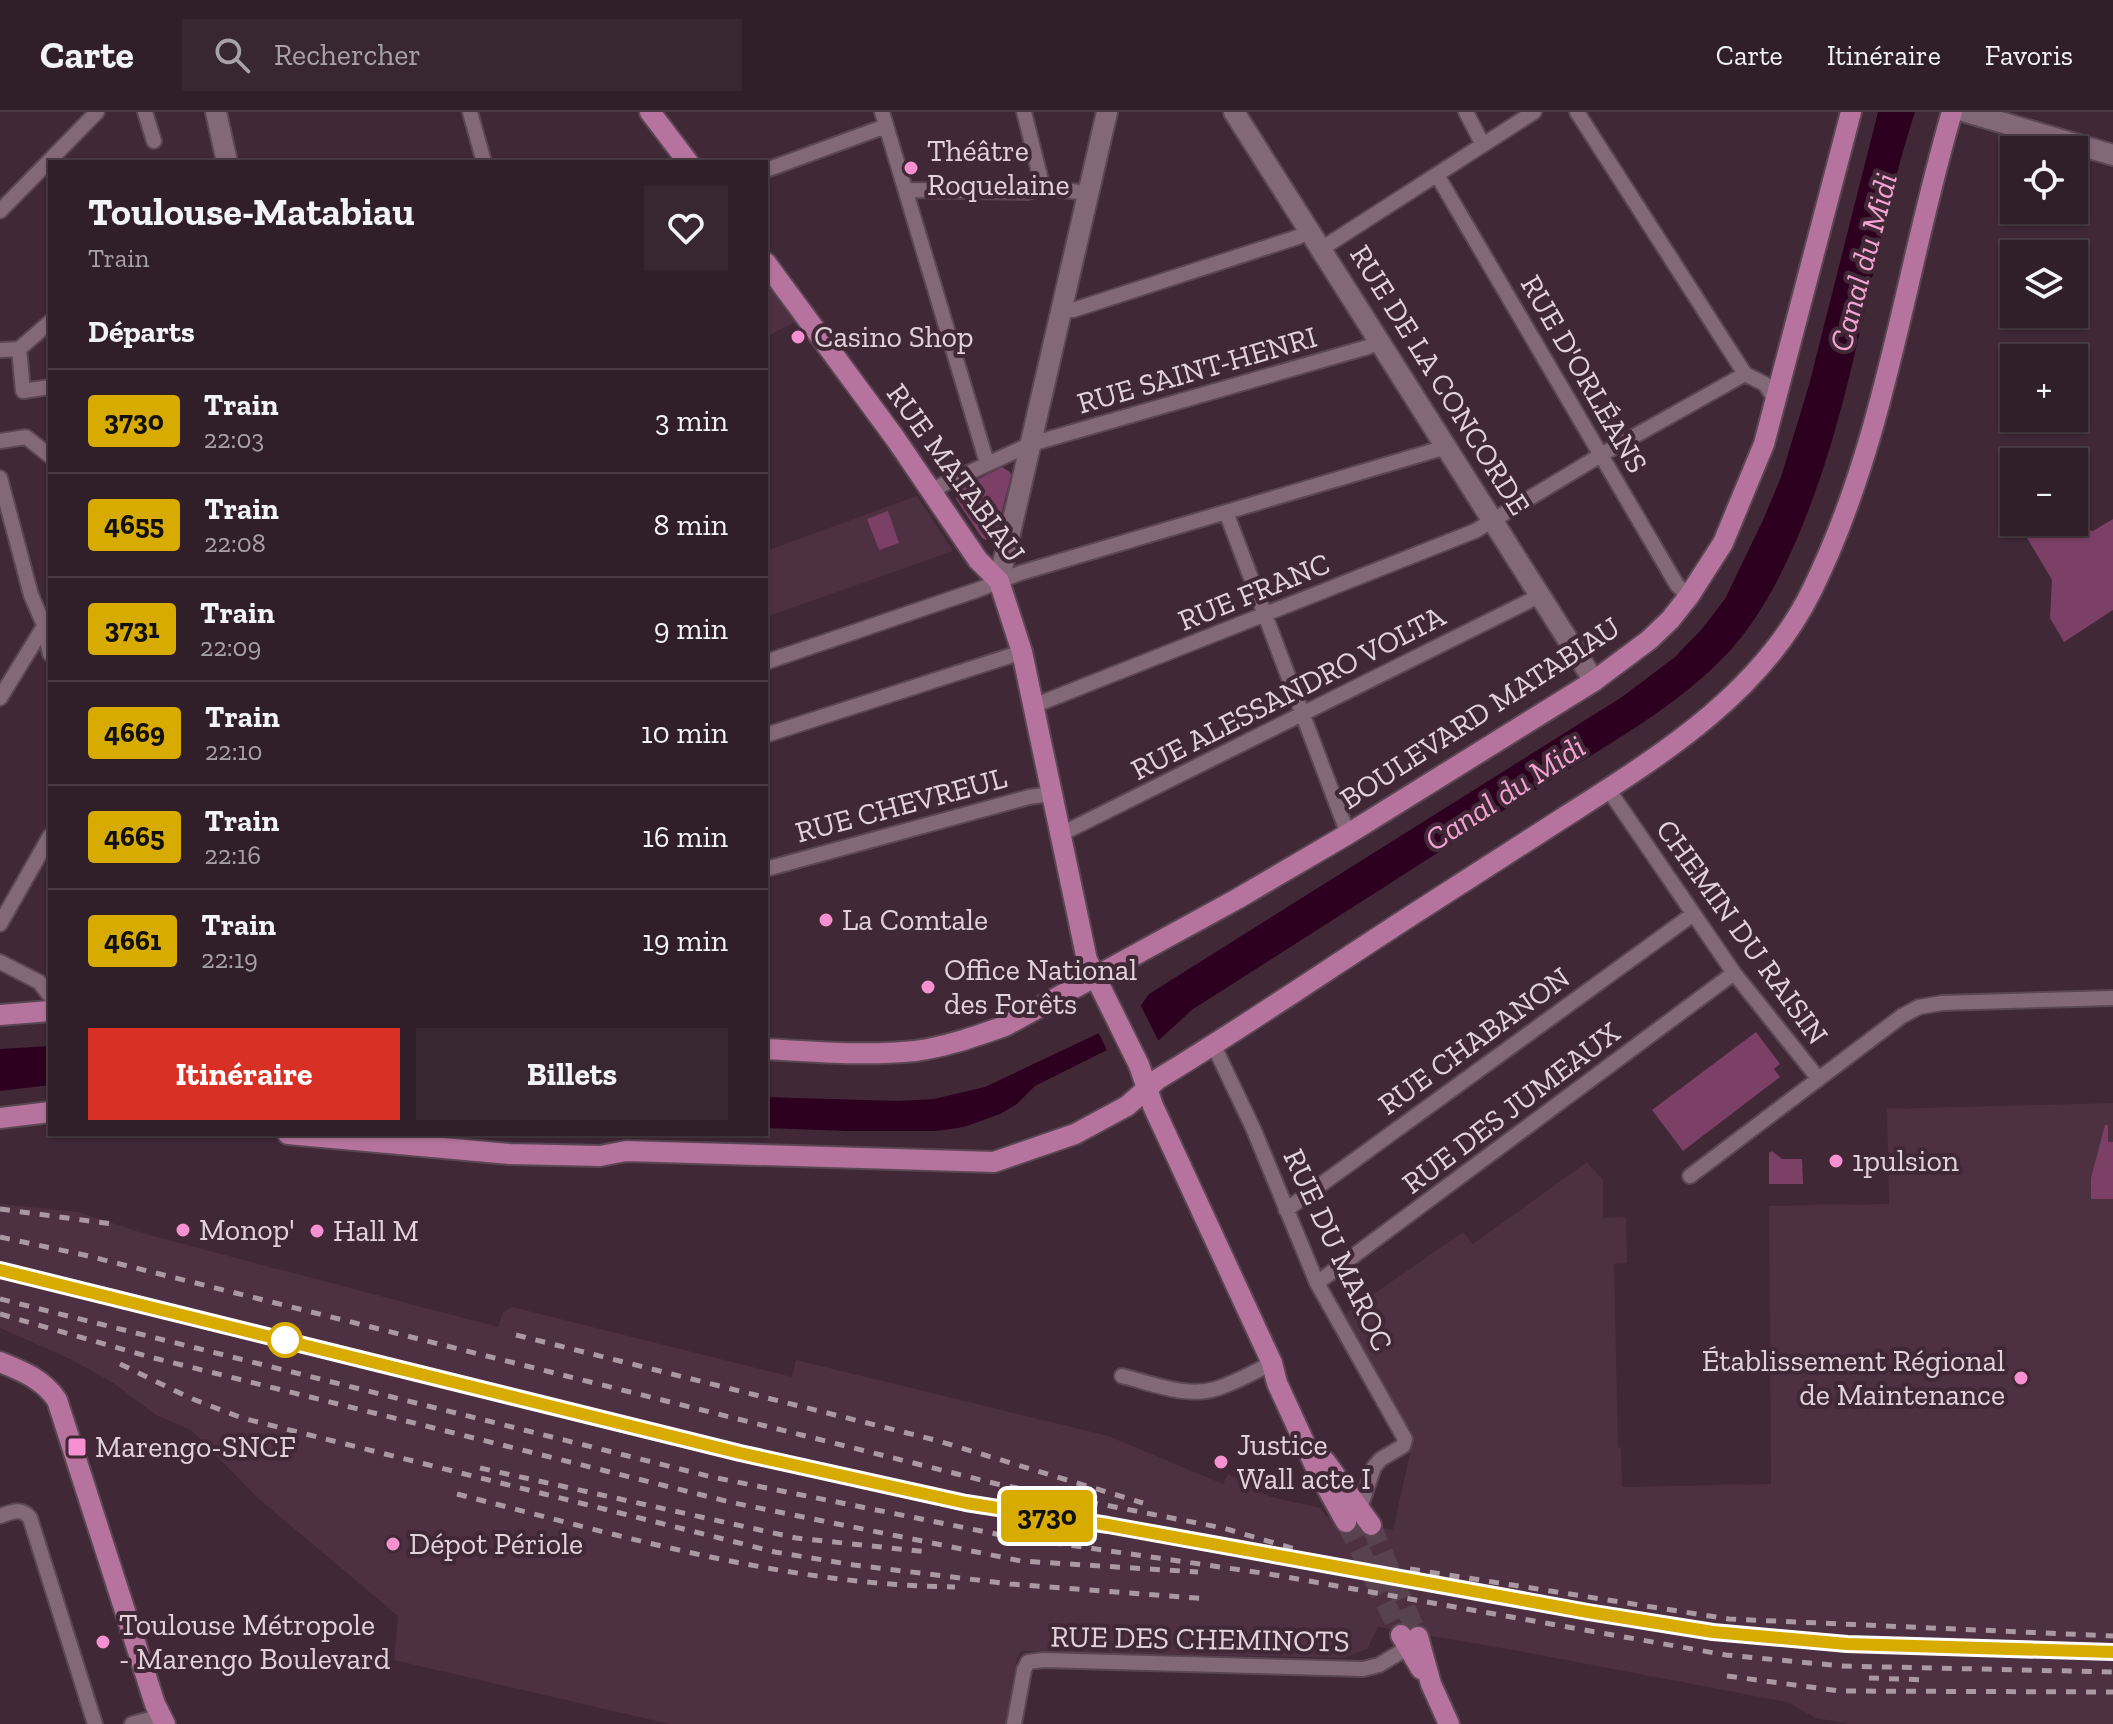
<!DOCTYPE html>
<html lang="fr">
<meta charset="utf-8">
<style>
body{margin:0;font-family:"Zilla Slab",serif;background:#382730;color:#f1f3f6;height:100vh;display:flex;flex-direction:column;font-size:30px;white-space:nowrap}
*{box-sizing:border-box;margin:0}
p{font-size:26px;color:#a8a2a8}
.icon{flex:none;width:44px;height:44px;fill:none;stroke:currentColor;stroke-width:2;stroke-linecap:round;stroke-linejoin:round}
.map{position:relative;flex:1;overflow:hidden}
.side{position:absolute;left:48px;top:48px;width:720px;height:976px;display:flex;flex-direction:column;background:#301e28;border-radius:0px;box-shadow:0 2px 6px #0004,0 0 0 2px #4b3c45}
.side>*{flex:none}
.badge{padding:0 16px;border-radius:6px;font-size:28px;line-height:52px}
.tools{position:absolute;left:2000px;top:24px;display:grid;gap:16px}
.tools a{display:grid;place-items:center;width:88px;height:88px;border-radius:0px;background:#301e28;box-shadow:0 2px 6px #0004,0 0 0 2px #4b3c45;font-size:40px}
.map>.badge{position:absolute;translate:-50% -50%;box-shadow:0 0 0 4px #fff}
h2{padding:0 40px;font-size:30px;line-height:72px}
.round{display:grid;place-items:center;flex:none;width:84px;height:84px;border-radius:0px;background:#382730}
.overview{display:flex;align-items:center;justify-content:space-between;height:136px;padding:0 40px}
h1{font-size:38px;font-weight:700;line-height:60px}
.action{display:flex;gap:16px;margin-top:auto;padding:16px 40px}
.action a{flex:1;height:92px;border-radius:0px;background:#d93025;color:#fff;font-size:32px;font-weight:700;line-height:92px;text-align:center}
.action a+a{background:#382730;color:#f1f3f6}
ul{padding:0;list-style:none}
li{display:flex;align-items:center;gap:24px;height:104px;padding:0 40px;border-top:2px solid #4b3c45}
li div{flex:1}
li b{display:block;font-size:30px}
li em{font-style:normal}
li .badge{min-width:88px;font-weight:700;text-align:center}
header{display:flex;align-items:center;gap:48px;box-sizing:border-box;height:112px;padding:0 40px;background:#301e28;border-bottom:2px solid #4b3c45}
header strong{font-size:38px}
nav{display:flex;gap:44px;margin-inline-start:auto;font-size:28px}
.search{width:560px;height:72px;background:#382730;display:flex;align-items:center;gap:20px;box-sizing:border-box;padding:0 28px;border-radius:0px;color:#a8a2a8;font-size:30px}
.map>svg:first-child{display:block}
.built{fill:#4e3043}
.green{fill:#7c3f66}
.water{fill:#2d0020}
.pier{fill:#402836}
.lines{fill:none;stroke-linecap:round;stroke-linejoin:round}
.primary-tunnel{stroke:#58424f;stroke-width:20;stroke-dasharray:20 10;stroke-linecap:butt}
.street-casing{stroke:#5b4653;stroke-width:18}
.secondary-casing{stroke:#5b4653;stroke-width:24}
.primary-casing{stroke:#5b4653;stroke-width:24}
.street{stroke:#836878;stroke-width:14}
.secondary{stroke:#836878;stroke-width:20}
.primary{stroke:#b5739d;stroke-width:20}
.rail{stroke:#ab98a3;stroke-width:5;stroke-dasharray:10 10;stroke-linecap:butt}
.line-casing{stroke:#fff;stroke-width:18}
.line{stroke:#d8ab00;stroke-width:12}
.poi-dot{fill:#f690d0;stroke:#402836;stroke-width:3}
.stop-dot{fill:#fff;stroke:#d8ab00;stroke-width:4}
.labels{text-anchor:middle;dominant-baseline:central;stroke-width:8;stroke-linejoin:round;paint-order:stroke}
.poi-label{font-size:30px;fill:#e2d2db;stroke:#402836;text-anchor:start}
.street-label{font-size:30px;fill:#e2d2db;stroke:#402836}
.water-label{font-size:32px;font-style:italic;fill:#f5a2d5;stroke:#402836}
</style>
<header>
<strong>Carte</strong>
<div class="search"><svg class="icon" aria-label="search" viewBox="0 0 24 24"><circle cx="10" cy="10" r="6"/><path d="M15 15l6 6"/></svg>Rechercher</div>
<nav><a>Carte</a><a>Itinéraire</a><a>Favoris</a></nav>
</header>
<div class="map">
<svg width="2113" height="1612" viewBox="0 0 2113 1612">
<rect width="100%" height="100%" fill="#402836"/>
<!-- built -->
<path class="built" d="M766 171 795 210 766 225Z
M917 384 953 439 766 505V439Z
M2113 991V1612H1851L1816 1606 1787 1590 1519 1539 1378 1515 1367 1537 1342 1546 1023 1539 1019 1541 1016 1550 1005 1612H669L394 1548 398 1504 259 1387 191 1318 156 1303 112 1270 70 1247 0 1216V1092L78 1100 149 1123 498 1215 503 1200 512 1195 792 1265 796 1248 1108 1324 1223 1372 1228 1362 1270 1385 1321 1396 1326 1405 1393 1418 1413 1328 1345 1202 1463 1120 1473 1132 1587 1050 1603 1068V1106L1626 1105 1627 1151 1614 1152 1618 1335 1621 1336 1622 1375 1771 1372 1769 1094 1889 1092 1887 997Z"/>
<!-- green -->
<path class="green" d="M1002 355 1010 360 1011 364 996 423 986 428 982 426 956 387 957 378Z
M888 399 899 431 879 438 867 407Z
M2113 407V498L2064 530 2050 506 2052 468 2020 414C2039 401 2072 415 2093 419Z
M1756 920 1780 952 1774 957 1780 965 1683 1039 1652 998Z
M2105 1013H2108V1030H2113V1087H2091V1066Z
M1772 1039 1782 1047H1802L1803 1072H1769V1041Z"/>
<!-- water -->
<path class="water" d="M1878 0H1915C1872 132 1858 272 1807 402 1787 453 1762 506 1724 545 1672 599 1593 641 1529 682 1417 754 1305 826 1193 897L1159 928 1107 938 1035 974 1017 992 1000 1002 964 1015 937 1019H847L766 1016V985L897 989 934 987 985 975 1133 905 1149 882 1622 585 1675 545 1702 517 1725 487 1764 406 1781 365 1809 273Z
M50 934V973L0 979V937Z"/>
<!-- pier -->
<path class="pier" d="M1138 888 1160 932 1109 942 1097 918 1130 901Z"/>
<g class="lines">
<!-- primary-tunnel -->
<path class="primary-tunnel" d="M1346 1410 1401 1523
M1371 1413 1418 1525"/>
<!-- street casing -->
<g class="street-casing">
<path id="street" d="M145 0 154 29
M470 0 484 50
M882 0 987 351
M1024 0 1043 76
M1466 0 1483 33
M1577 0 1745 262
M766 58 886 14
M1437 63 1677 473 1689 484
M906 78 1027 80 1043 76 1089 81
M0 99 97 0
M1321 137 1534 0
M1061 198H1073L1298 125 1310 119
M19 237 23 279 50 275
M19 237 50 210
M0 238 19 237
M0 329 26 325 50 344
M0 366 31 483 44 513 50 542
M931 381 942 373 1031 332 1368 235 1378 229
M1226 400 1348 722
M766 550 980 477 1020 461 1446 335
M0 586 46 511
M1033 594 1475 419 1606 340 1745 262 1765 272 1776 289
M766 623 1022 540
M1608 677 1734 861 1818 966
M1059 723 1539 484
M766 757 1029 685 1051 682
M0 812 50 724
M0 850 39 870 50 884
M1213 932 1253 1016 1317 1171 1405 1327 1403 1334 1381 1347 1374 1355 1360 1396
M1690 1064 1902 904 1919 895 1942 891 2113 886
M1286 1098 1692 803
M1317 1171 1734 861
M1122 1264C1151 1271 1186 1286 1215 1277 1235 1271 1254 1260 1272 1251
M0 1404C12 1400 21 1395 30 1406L95 1612
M132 1612 161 1604
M1014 1612 1024 1558 1028 1550 1043 1548 1363 1557 1379 1553 1407 1536 1416 1541"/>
</g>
<!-- secondary casing -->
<g class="secondary-casing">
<path id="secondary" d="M216 0 227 50
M1234 0 1594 569
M1966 0 2113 43
M999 469 1107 0"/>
</g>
<!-- primary casing -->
<g class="primary-casing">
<path id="primary" d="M650 0 688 50
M766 151 895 326 978 448 999 469 1022 540 1087 848 1139 953 1153 994 1272 1251 1277 1271 1316 1356 1346 1410
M0 903 50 899
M766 937C815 940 866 944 915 939 946 935 976 924 1005 914L1237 787 1348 722 1594 569 1649 528 1670 508 1689 484 1723 431 1764 332 1851 0
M0 1006 50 1000
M288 1022 510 1042 600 1044 626 1039 994 1050 1075 1022 1127 994 1158 967C1249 912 1337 851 1426 794 1473 764 1519 734 1566 704 1660 644 1762 581 1812 478 1886 328 1905 158 1952 0
M0 1250C22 1259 43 1267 57 1288L155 1592 165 1612
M1325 1349 1371 1413
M1401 1523 1421 1557
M1418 1525 1431 1572 1449 1612"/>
</g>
<!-- street -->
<use href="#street" class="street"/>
<!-- secondary -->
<use href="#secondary" class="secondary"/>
<!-- primary -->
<use href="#primary" class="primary"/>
<!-- rail -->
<path class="rail" d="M0 1097 112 1112
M0 1125 84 1143 997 1372 1223 1416 1295 1437
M0 1158 765 1347 966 1391 1108 1413 1619 1506 1713 1520 1865 1533 2113 1540
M0 1187 712 1365 1006 1424 1269 1462 1726 1543 1842 1554 2113 1560
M0 1202 146 1244 734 1391 1021 1449 1198 1460
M516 1223 935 1328 1143 1391
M120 1252 190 1286 242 1306 775 1440 854 1453 1010 1472 1208 1487
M480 1356 796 1426 928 1440
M457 1382C621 1424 785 1473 955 1475
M1410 1457 1729 1507 2113 1524
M1727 1564 1840 1579 2113 1580
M1869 1566 1929 1568"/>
</g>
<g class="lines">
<!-- line casing -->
<g class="line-casing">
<path id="line" d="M0 1158 740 1341 966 1391 1108 1413 1588 1500 1713 1520 1847 1532 2113 1540"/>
</g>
<!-- line -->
<use href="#line" class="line"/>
</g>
<!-- markers -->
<g class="poi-dot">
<circle cx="911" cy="56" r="8"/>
<circle cx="798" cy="225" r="8"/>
<circle cx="826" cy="808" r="8"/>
<circle cx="928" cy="875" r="8"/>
<circle cx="1836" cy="1049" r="8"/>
<circle cx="183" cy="1118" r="8"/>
<circle cx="317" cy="1119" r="8"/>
<circle cx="2021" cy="1266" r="8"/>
<rect x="67" y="1325" width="20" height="20" rx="4"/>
<circle cx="1221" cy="1350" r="8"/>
<circle cx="393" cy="1432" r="8"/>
<circle cx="103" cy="1530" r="8"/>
</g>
<circle class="stop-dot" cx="285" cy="1228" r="16"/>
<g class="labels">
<!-- poi labels -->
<g class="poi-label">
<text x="927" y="39">Théâtre<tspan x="927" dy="34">Roquelaine</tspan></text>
<text x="814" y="225">Casino Shop</text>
<text x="842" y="808">La Comtale</text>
<text x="944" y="858">Office National<tspan x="944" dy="34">des Forêts</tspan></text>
<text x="1852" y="1049">1pulsion</text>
<text x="199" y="1118">Monop'</text>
<text x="333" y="1119">Hall M</text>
<text x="2005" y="1249" text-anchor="end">Établissement Régional<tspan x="2005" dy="34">de Maintenance</tspan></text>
<text x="1237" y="1333">Justice<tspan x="1237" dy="34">Wall acte I</tspan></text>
<text x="95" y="1335">Marengo-SNCF</text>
<text x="409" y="1432">Dépot Périole</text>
<text x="119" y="1513">Toulouse Métropole<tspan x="119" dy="34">- Marengo Boulevard</tspan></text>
</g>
<!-- street labels -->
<g class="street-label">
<text transform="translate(1197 258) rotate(-16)">RUE SAINT-HENRI</text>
<text transform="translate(1584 262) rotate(60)">RUE D'ORLÉANS</text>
<text transform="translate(1440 268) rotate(58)">RUE DE LA CONCORDE</text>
<text transform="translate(956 361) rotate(54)">RUE MATABIAU</text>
<text transform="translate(1254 480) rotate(-22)">RUE FRANC</text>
<text transform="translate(1288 581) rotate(-27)">RUE ALESSANDRO VOLTA</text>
<text transform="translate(1480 601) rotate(-33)">BOULEVARD MATABIAU</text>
<text transform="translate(901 693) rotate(-15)">RUE CHEVREUL</text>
<text transform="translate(1742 820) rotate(54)">CHEMIN DU RAISIN</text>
<text transform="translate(1474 929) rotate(-36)">RUE CHABANON</text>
<text transform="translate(1511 996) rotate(-37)">RUE DES JUMEAUX</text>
<text transform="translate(1338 1138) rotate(65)">RUE DU MAROC</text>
<text transform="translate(1200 1527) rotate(1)">RUE DES CHEMINOTS</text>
</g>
<!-- water labels -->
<g class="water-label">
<text transform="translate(1863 150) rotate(-75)">Canal du Midi</text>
<text transform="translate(1505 681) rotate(-33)">Canal du Midi</text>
</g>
</g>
</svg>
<div class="tools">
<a><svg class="icon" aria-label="locate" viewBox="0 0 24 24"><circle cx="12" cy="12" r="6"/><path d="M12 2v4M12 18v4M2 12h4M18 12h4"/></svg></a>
<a><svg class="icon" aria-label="layers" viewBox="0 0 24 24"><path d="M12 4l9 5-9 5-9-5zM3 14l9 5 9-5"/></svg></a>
<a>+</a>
<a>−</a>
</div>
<b class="badge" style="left:1047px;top:1404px;background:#d8ab00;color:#111">3730</b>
<section class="side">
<div class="overview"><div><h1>Toulouse-Matabiau</h1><p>Train</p></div><a class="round"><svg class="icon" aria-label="heart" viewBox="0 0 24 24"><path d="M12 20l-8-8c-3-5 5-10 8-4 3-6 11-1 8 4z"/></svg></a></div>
<h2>Départs</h2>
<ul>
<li><span class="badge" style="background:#d8ab00;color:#111">3730</span><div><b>Train</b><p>22:03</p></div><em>3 min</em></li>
<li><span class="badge" style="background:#d8ab00;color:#111">4655</span><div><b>Train</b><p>22:08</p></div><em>8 min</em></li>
<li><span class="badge" style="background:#d8ab00;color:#111">3731</span><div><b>Train</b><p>22:09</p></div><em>9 min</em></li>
<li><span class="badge" style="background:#d8ab00;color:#111">4669</span><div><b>Train</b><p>22:10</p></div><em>10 min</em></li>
<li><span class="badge" style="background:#d8ab00;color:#111">4665</span><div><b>Train</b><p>22:16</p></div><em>16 min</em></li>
<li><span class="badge" style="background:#d8ab00;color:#111">4661</span><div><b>Train</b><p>22:19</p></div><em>19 min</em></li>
</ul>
<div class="action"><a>Itinéraire</a><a>Billets</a></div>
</section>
</div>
